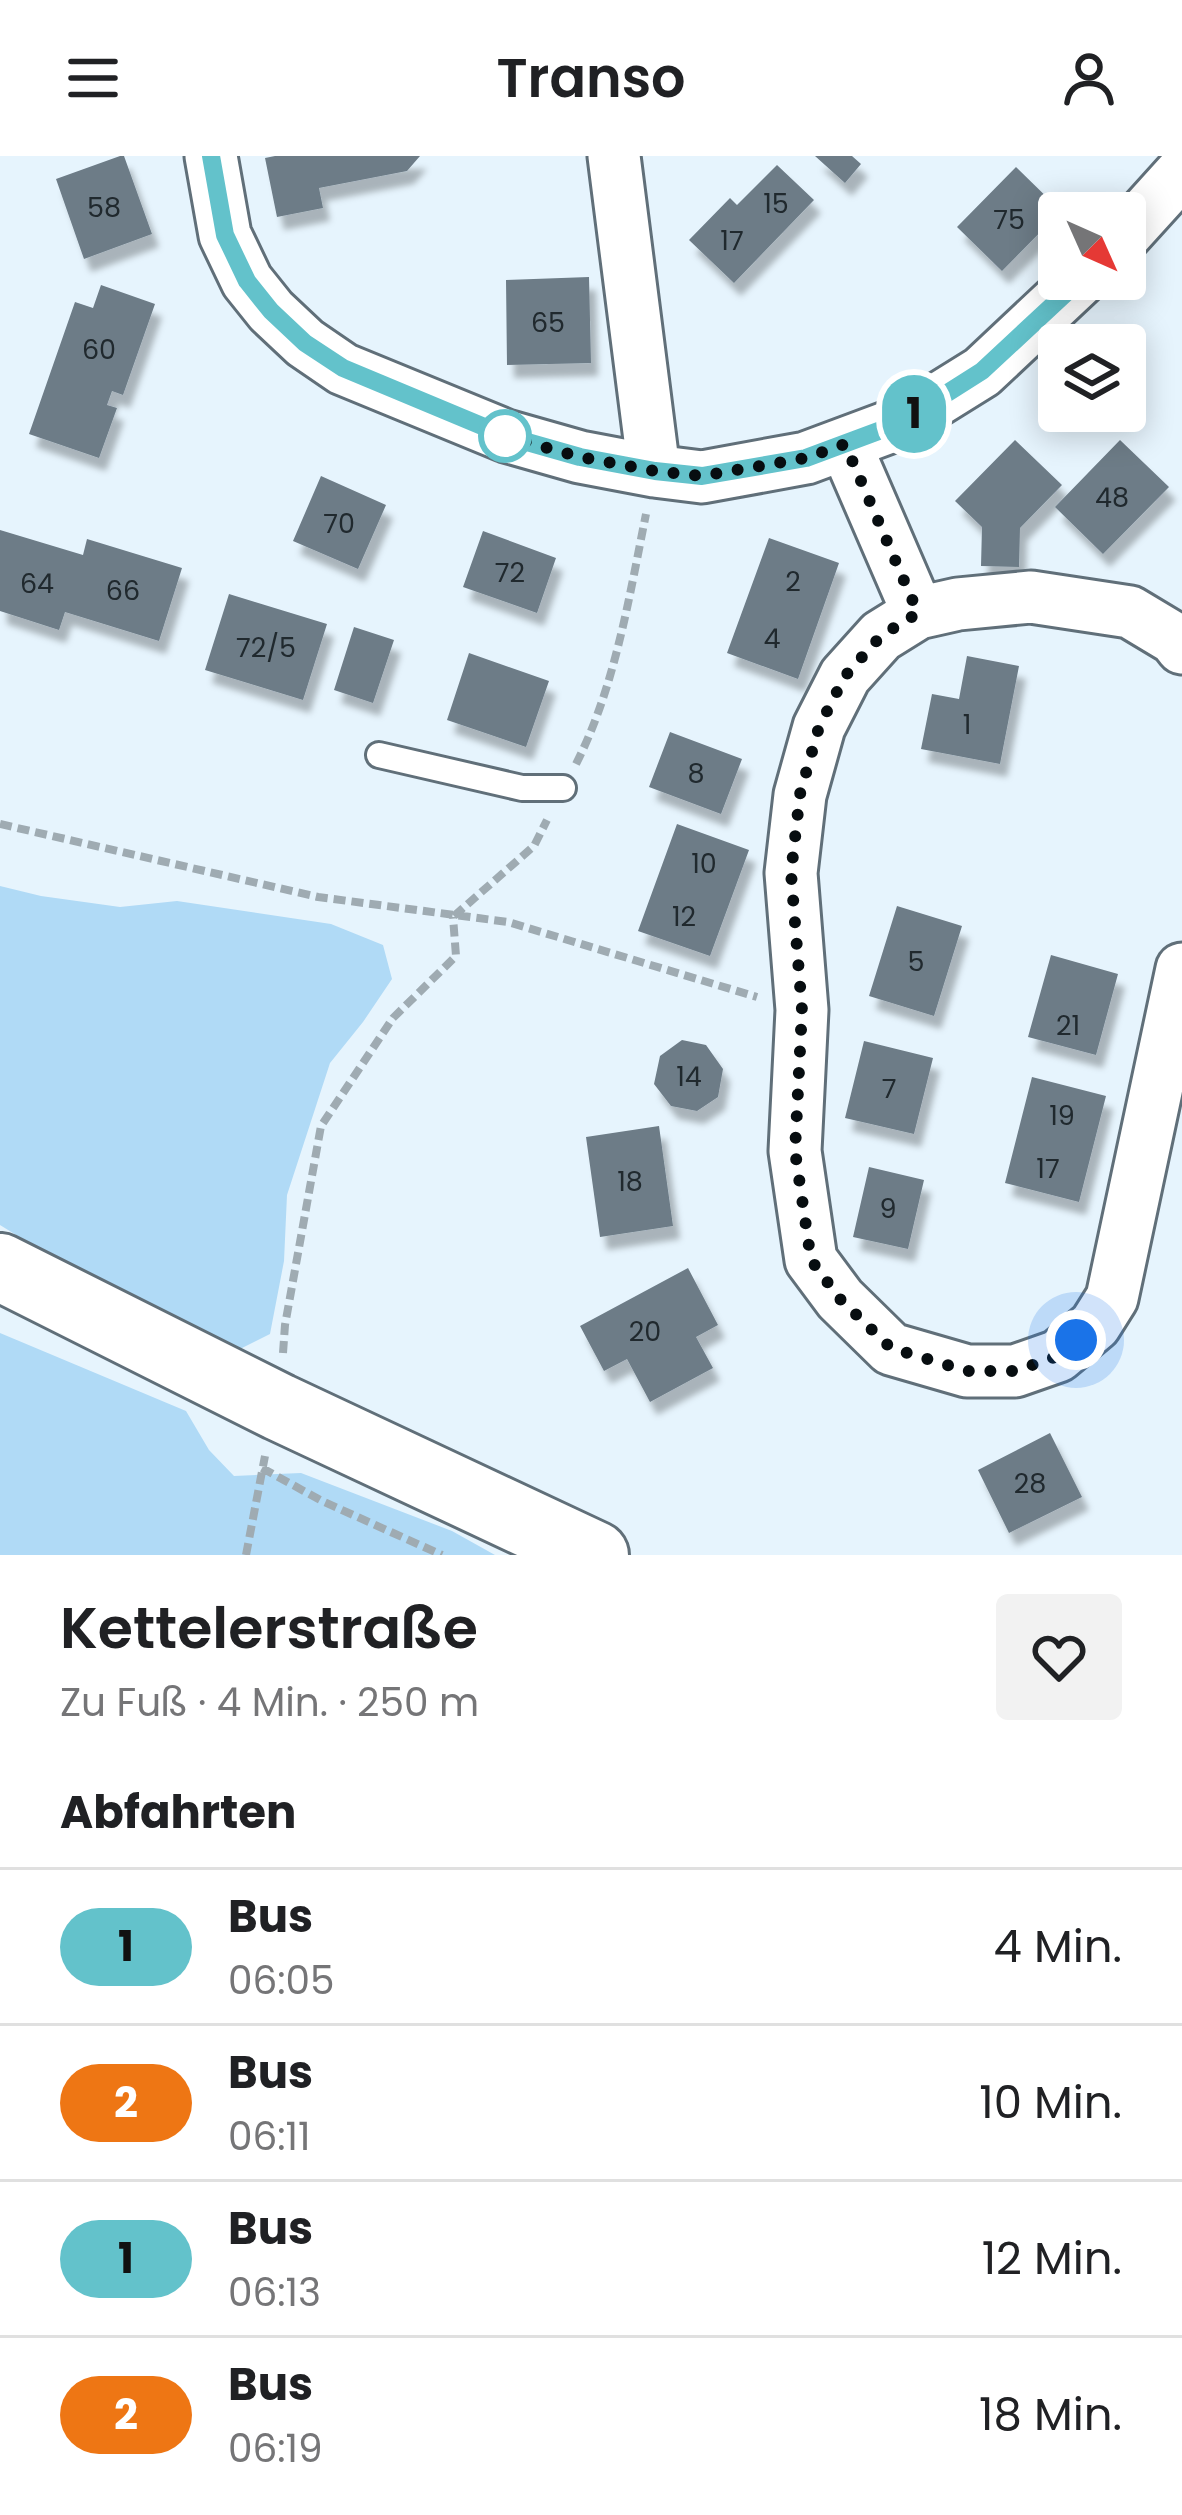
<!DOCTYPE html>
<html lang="de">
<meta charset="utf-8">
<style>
body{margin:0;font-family:Poppins,sans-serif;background:#f2f2f2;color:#202124;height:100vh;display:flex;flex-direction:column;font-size:45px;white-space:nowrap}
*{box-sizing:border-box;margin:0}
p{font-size:39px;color:#757577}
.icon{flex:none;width:66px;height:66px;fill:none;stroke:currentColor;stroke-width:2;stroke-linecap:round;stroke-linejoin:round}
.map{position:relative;height:1399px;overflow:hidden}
.details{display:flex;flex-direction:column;background:#fff;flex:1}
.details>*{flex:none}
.badge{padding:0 24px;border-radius:39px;font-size:42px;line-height:78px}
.needle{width:78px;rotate:135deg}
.buttons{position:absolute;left:1038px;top:36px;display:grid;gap:24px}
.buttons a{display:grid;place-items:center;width:108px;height:108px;border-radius:12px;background:#fff;box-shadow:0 6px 30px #0003;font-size:60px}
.you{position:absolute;width:60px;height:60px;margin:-30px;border:9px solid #fff;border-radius:50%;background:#1a73e8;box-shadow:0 0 0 18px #1a73e833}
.map>.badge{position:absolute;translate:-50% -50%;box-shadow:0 0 0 6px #fff}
h2{padding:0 60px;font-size:45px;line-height:108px}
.round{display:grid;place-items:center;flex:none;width:126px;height:126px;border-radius:12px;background:#f2f2f2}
.headline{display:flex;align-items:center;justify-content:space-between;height:204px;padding:0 60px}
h1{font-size:57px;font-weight:600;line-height:90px}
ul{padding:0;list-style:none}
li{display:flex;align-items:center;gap:36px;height:156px;padding:0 60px;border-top:3px solid #e0e0e0}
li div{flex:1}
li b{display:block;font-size:45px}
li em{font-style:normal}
li .badge{min-width:132px;font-weight:700;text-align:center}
header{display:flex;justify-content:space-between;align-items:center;height:156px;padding:0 60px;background:#fff;font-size:54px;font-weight:600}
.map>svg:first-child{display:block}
.green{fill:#b0daf6}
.building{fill:#6d7c87;filter:url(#shadow)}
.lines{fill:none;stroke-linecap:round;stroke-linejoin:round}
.lane-casing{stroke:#606f79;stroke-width:30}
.street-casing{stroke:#606f79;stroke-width:57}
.secondary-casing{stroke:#606f79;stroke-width:72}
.path{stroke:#9fabb2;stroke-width:8;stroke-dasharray:12 6;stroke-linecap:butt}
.lane{stroke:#fff;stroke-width:24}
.street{stroke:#fff;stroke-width:51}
.secondary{stroke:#fff;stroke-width:66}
.line-casing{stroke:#fff;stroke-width:27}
.line{stroke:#63c2cb;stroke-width:18}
.walk{stroke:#070d10;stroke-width:12;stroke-dasharray:0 21.6}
.stop-dot{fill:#fff;stroke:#63c2cb;stroke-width:6}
.labels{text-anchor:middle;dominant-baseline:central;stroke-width:9;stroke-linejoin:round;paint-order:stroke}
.number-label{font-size:27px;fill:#20292e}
</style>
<header><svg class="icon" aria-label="menu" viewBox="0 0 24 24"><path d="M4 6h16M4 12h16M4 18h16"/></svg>Transo<svg class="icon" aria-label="person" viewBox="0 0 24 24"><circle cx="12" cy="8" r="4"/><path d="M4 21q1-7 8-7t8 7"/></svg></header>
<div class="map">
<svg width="1182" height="1399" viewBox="0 0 1182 1399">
<defs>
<filter id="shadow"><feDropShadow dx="7" dy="13" stdDeviation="3" flood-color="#0004"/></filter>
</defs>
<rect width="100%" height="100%" fill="#e6f4fd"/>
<!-- green -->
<path class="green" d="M0 730 41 740 120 751 177 745 331 768 383 789 392 823 363 866 330 907 287 1039 284 1105 270 1178 218 1204 0 1069Z
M0 1177 186 1255 209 1294 234 1320 301 1317 452 1375 495 1399H0Z"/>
<!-- building -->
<path class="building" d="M120 0H124L152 78 84 103 56 23Z
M275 0H420L407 15 319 32 323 52 277 61 265 2Z
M815 0H852L861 8 845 27Z
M777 9 814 44 734 127 689 84 730 42 737 49Z
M1016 11 1061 55 1002 115 957 71Z
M589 121 591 207 507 209 506 124Z
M101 129 155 148 123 239 112 235 107 249 117 252 99 302 29 278 75 146 93 152Z
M1015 284 1062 329 1020 372 1019 411 981 410 982 371 955 345Z
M1120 284 1169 331 1103 398 1055 351Z
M321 320 386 349 358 413 293 385Z
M0 374 83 399 87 383 182 412 159 485 65 456 59 474 0 455Z
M483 375 556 402 537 457 463 431Z
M769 382 839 407 798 523 727 497Z
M229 438 327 468 303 544 205 514Z
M354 471 394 484 373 547 334 534Z
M469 497 549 525 526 591 447 564Z
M967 500 1019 510 1000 608 921 593 932 538 959 543Z
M670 576 742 603 721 658 649 631Z
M677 668 749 694 710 800 638 775Z
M897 750 962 770 934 860 869 840Z
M1051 799 1118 818 1096 899 1028 881Z
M682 884 706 889 723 913 718 941 697 955 671 950 654 928 660 900Z
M864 885 933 902 914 978 845 962Z
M1032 921 1106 940 1079 1046 1005 1027Z
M659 970 673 1070 600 1081 586 981Z
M869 1011 924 1024 908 1093 853 1081Z
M688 1112 718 1169 696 1181 713 1212 650 1246 627 1203 604 1215 580 1170Z
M1050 1277 1082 1341 1009 1377 978 1314Z"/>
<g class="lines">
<!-- lane casing -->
<g class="lane-casing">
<path id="lane" d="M379 599 522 632H563"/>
</g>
<!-- street casing -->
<g class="street-casing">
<path id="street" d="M211 0 225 79 247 125 271 155 305 187 343 213 506 280 580 301 654 315 702 321 806 302 900 267 982 216 1081 123
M614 0 654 315
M1125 79 1182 16
M845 288 918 457
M1182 492 1175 483 1130 456 1031 441 958 448 918 457 881 480 845 520 819 571 800 639 791 717 802 854 795 995 811 1104 840 1143 891 1193 967 1215H1015L1058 1200 1095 1169 1112 1142 1182 813"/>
</g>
<!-- secondary casing -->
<g class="secondary-casing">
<path id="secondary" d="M0 1111 279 1251 595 1399"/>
</g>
<!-- path -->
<path class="path" d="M576 608C615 531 629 442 646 358
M0 668 318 741 508 766 757 841
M454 760 534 690 547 664
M283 1197 285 1169 321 970 393 862 456 800 453 761
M262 1312 322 1345 442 1399
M246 1399 265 1300"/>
<!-- lane -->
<use href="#lane" class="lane"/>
<!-- street -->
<use href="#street" class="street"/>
<!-- secondary -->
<use href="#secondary" class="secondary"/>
</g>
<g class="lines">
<!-- line casing -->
<g class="line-casing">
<path id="line" d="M211 0 225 79 247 125 271 155 305 187 343 212 506 280 580 301 655 315 702 320 806 302 900 267 982 215 1081 123"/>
</g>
<!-- line -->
<use href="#line" class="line"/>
<!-- walk -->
<path class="walk" d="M505 280 580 301 655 315 702 320 806 302 845 288 918 457 881 480 845 520 819 571 800 638 791 717 802 854 795 995 811 1104 840 1143 891 1192 967 1215H1015L1058 1200 1076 1184"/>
</g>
<!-- markers -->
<circle class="stop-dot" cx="505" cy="280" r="24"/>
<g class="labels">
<!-- number labels -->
<g class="number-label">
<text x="776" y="47">15</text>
<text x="104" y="51">58</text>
<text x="1009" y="63">75</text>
<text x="732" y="84">17</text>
<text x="548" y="166">65</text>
<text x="99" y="193">60</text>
<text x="1112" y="341">48</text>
<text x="339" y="367">70</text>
<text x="510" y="416">72</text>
<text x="793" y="425">2</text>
<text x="37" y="427">64</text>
<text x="123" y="434">66</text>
<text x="772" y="482">4</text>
<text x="266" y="491">72/5</text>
<text x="967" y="568">1</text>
<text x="696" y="617">8</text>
<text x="704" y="707">10</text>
<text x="684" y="760">12</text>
<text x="916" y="805">5</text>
<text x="1068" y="869">21</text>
<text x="689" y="920">14</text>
<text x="889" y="932">7</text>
<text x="1062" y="959">19</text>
<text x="1048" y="1012">17</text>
<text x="630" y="1025">18</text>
<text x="888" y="1052">9</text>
<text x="645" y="1175">20</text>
<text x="1030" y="1327">28</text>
</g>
</g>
</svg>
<div class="buttons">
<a><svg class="needle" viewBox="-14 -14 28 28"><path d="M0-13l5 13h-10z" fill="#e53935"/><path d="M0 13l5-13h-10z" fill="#757577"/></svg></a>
<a><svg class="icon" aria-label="layers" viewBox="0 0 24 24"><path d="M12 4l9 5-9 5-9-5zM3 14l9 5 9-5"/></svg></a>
</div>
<div class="you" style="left:1076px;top:1184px"></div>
<b class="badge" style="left:914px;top:258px;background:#63c2cb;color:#111">1</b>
</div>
<section class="details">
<div class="headline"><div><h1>Kettelerstraße</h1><p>Zu Fuß · 4 Min. · 250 m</p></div><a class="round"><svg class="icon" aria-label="heart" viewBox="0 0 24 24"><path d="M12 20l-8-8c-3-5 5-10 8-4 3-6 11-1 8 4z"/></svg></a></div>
<h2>Abfahrten</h2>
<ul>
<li><span class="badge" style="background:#63c2cb;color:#111">1</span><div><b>Bus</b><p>06:05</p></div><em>4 Min.</em></li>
<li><span class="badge" style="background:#ee7614;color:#fff">2</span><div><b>Bus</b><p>06:11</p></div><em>10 Min.</em></li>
<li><span class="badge" style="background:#63c2cb;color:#111">1</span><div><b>Bus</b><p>06:13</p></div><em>12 Min.</em></li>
<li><span class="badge" style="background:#ee7614;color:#fff">2</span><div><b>Bus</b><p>06:19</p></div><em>18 Min.</em></li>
</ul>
</section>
